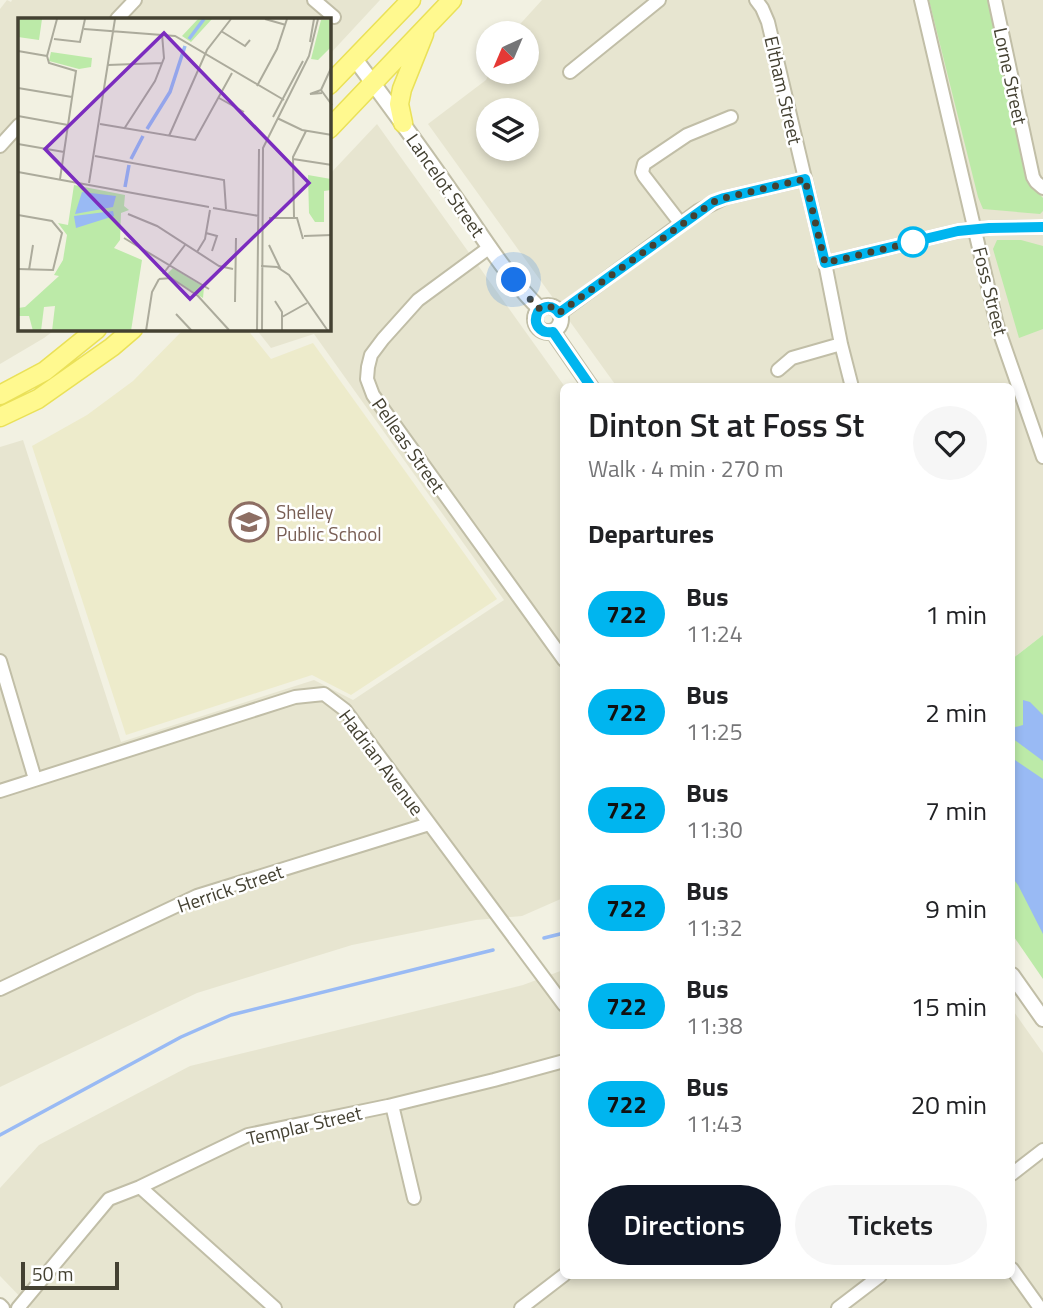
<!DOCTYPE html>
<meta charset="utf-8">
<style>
body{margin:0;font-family:"Titillium Web",sans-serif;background:#f6f6f6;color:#202124;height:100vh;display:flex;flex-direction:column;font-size:26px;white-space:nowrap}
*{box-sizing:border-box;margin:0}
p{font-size:23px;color:#757577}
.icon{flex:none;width:38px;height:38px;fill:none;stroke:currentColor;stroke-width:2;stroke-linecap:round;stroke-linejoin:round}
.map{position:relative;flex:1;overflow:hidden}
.panel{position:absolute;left:560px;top:383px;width:455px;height:896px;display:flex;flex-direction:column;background:#fff;border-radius:10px;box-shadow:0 4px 10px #0003}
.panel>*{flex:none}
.badge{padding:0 14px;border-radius:23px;font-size:24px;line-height:46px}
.needle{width:46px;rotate:224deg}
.controls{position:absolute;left:476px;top:21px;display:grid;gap:14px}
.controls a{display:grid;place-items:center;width:63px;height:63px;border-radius:50%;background:#fff;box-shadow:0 4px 10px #0003;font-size:35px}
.scale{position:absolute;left:21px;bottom:18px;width:98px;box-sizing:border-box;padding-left:7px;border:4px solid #444132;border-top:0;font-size:19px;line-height:24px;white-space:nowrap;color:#444132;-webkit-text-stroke:5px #fff;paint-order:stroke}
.you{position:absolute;width:35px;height:35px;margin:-18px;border:5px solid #fff;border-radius:50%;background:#1a73e8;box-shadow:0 0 0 10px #1a73e833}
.map>.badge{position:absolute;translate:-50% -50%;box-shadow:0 0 0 4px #fff}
h2{padding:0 28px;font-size:26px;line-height:63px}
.round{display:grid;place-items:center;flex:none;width:74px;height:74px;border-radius:37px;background:#f6f6f6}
.overview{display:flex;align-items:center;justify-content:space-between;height:119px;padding:0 28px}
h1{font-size:33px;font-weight:600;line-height:52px}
.button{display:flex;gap:14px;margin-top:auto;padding:14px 28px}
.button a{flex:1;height:80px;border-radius:42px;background:#111827;color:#fff;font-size:28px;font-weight:600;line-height:80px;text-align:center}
.button a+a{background:#f6f6f6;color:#202124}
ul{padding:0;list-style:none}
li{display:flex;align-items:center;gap:21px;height:98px;padding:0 28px}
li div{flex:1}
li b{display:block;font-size:26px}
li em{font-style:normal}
li .badge{min-width:77px;font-weight:700;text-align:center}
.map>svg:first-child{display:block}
.residential{fill:#e7e5d0;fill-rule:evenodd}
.education{fill:#edebcb}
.green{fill:#bceaa8}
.water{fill:#99baf4}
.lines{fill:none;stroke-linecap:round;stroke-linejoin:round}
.stream{stroke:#99baf4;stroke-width:3.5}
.minor-casing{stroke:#c1bea7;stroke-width:16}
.tertiary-casing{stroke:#c1bea7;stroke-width:18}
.primary-casing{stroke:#eae158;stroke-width:21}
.minor{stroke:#fff;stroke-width:12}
.tertiary{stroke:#fff;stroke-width:14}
.primary{stroke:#fff98f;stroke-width:18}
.line-casing{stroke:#fff;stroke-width:16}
.line{stroke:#00b5ef;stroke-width:10}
.walk{stroke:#444132;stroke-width:7;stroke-dasharray:0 12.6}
.stop-dot{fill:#fff;stroke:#00b5ef;stroke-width:3.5}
.labels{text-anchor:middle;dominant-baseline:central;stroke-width:5;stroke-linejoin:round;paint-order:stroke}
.street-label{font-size:19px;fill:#444132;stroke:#fff}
.education-label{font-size:19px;fill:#785e54;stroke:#fff;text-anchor:start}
.inset-river{fill:none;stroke:#99baf4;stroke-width:3.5}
.inset-road{fill:none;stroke:#acab9c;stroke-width:2}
.view{fill:#7b2cbf;fill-opacity:0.15;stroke:#7b2cbf;stroke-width:3.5}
.inset-edge{fill:none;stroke:#444132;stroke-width:3.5}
</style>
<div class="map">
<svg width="1043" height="1308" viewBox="0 0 1043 1308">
<rect width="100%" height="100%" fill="#f2f1e2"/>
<!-- residential -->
<path class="residential" d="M7 0 11 2 12 0H380L329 55V19H19V329H56L44 338 0 364V9Z
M542 0H1043V635L1012 659V387H617L428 124 486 80 490 72H527V33H512ZM488 110H527V149H488Z
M377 124 565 387H564L563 898 522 916 476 920 352 945 197 993 0 1087V447L23 440 121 742 314 680 353 700 504 600 314 334 271 348 256 329H329V175Z
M563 970 564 1276H1012V1009L1043 1053V1308H31L0 1276V1188L39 1145 190 1066 523 985Z"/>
<!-- education -->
<path class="education" d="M184 329H247L271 359 313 343 497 599 351 695 312 675 126 735 32 446 87 415 133 381Z"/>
<!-- green -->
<path class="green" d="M929 0H988L1026 180 1043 198V211L1040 214 983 209 978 197Z
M997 240H1021L1043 246V329L1019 338 993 249Z
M1043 635V979L1012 934V659Z"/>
<!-- water -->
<path class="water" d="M1023 700 1030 702 1043 715V761L1012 738V728L1023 725Z
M1012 758 1043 779V934L1018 885 1012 877Z"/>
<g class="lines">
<!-- stream -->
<path class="stream" d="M544 938 564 933
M0 1135 181 1037 231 1015 493 950"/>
<!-- minor casing -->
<g class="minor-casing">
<path id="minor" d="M314 0 334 17
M756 0 762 8 768 22 825 263 841 344 852 387
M921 0 997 325 1043 457
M995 0 1033 177 1036 182 1043 188
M117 19 135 0
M570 72 659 0
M0 146 19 125
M681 224 644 176 642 172 644 164 687 135 731 117
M490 247 418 300 383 339 371 355 368 367 367 379 373 395 564 660
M825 263 958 231 989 228 1043 227
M560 313 698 211 724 198 805 179
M778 370 792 358 841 344
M0 661 35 779
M0 791 295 697 324 694 345 710 564 1005
M0 989 197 896 429 824
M392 1105 414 1198
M1012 1174 1043 1150
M140 1187 275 1308
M1012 1269 1040 1308
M0 1305 3 1308
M18 1308 109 1199 140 1187 248 1135 388 1106 494 1080 564 1061
M521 1308 564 1275
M838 1308 880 1276"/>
</g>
<!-- tertiary casing -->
<g class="tertiary-casing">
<path id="tertiary" d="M355 59C390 106 425 154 459 203 484 239 508 278 540 309
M535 319a13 13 0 1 1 26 0a13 13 0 1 1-26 0Z
M553 332 591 387
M1012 975 1043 1019"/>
</g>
<!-- primary casing -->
<g class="primary-casing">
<path id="primary" d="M329 85 411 0
M403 123 399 104 402 89 424 34
M329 129 452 0
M0 395 45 371 97 329
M0 417 38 399 112 347 133 329"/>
</g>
<!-- minor -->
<use href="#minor" class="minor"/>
<!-- tertiary -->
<use href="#tertiary" class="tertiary"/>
<!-- primary -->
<use href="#primary" class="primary"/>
</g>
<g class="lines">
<!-- line casing -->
<g class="line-casing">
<path id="line" d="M591 387 553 332C540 334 532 324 538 312 545 305 553 305 559 313L713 202 724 198 805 179 825 263 958 231 989 228 1043 227"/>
</g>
<!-- line -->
<use href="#line" class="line"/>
<!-- walk -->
<path class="walk" d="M514 280 527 296 540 309C548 305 554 306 559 313L713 202 724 198 805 179 825 263 913 242"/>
</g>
<!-- icons -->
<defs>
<g id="school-ring" transform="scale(2.0125)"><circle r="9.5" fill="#fff" stroke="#8d6e63" stroke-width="1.5"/><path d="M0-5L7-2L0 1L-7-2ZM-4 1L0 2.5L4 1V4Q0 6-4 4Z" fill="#8d6e63"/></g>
</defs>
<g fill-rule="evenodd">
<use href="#school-ring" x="249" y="522"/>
</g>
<!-- markers -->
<circle class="stop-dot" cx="913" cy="242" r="14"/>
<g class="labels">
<!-- street labels -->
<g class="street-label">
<text transform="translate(1011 76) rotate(78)">Lorne Street</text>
<text transform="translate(784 90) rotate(77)">Eltham Street</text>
<text transform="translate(446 185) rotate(55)">Lancelot Street</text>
<text transform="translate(991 291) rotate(76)">Foss Street</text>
<text transform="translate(409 445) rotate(55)">Pelleas Street</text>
<text transform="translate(382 762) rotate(53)">Hadrian Avenue</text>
<text transform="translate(230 888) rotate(-19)">Herrick Street</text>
<text transform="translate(304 1125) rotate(-13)">Templar Street</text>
</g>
<!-- education labels -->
<g class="education-label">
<text x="276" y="511">Shelley<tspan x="276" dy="22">Public School</tspan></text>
</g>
</g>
<!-- overview -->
<g transform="translate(18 18)">
<rect width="313" height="313" fill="#f2f1e2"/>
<path d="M1 1H24L21 22 0 19ZM180 1H194L173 24 164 18ZM303 2H313V29L300 42 293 41ZM33 34 74 40 73 49 61 51 31 43ZM290 157 313 161V172L306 173V204H297L291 195ZM56 167 107 177 106 188 111 192 103 195 102 222 96 230 124 242 113 313H34L37 288 26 289 23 313H15L11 298H0V290L7 289 41 258 36 257 45 242 49 217 40 205 50 207ZM155 250 186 269 185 280 148 257Z" fill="#bceaa8"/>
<path d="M64 174 98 178 95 189 57 196ZM95 193 96 198 58 210 56 198Z" fill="#99baf4"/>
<path class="inset-river" d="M171 21 186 1M129 111 152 74 167 28M113 141 125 118M107 169 111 147"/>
<path class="inset-road" d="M247 1 268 7M66 11 157 18 266 82M203 13 227 28 232 22M36 21 62 24 67 1M292 24 296 1M0 33 29 38M29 38 31 45 58 53 42 161M29 38 39 1M90 47 144 45M314 48 303 72 314 87M239 68 259 31 269 1M0 70 54 79M303 72 292 76 304 75M201 80 226 94M0 98 50 107M255 99 285 43M259 100 284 112 314 117M82 106 177 122 214 55M106 111 137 63 146 40 144 16M151 118 189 32 213 1M0 126 46 134M77 138 206 162 208 191M275 141 314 147M0 154 191 189M71 165 97 1M195 190 241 198M110 196 139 208 201 248 215 251M0 197 34 203 44 215 35 252 0 251M276 199 275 139 288 113M251 200H279L285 221M188 215 199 218 194 233M286 218 314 217M106 220 191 271M251 227 263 252M179 234 187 221 192 192M243 248 259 249 271 257 310 313M11 252 15 227M145 256 167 227M141 261 153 260 180 278 211 312M257 283 264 294V313M217 284 218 220M158 296 174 313M264 299 289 285M128 313 134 274 141 261M239 313 241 131M244 313 245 130 291 38 300 1"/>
<path class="view" d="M146 15 291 165 172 281 27 131Z"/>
<rect width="313" height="313" class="inset-edge"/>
</g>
</svg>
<div class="controls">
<a><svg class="needle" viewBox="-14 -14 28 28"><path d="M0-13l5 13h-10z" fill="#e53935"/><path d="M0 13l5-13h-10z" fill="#757577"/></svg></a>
<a><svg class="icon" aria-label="layers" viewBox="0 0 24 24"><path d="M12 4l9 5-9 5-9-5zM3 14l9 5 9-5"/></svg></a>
</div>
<div class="scale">50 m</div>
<div class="you" style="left:514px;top:280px"></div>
<section class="panel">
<div class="overview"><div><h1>Dinton St at Foss St</h1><p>Walk · 4 min · 270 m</p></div><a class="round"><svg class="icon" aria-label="heart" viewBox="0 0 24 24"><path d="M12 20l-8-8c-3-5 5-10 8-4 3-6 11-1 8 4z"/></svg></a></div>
<h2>Departures</h2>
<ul>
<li><span class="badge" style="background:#00b5ef;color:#111">722</span><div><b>Bus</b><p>11:24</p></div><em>1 min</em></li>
<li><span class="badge" style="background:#00b5ef;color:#111">722</span><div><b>Bus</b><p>11:25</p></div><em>2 min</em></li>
<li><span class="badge" style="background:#00b5ef;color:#111">722</span><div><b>Bus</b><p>11:30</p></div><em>7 min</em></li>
<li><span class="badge" style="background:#00b5ef;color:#111">722</span><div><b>Bus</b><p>11:32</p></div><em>9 min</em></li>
<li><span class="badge" style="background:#00b5ef;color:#111">722</span><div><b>Bus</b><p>11:38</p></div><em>15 min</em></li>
<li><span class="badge" style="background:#00b5ef;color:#111">722</span><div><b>Bus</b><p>11:43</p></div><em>20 min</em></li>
</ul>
<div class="button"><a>Directions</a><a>Tickets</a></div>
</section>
</div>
